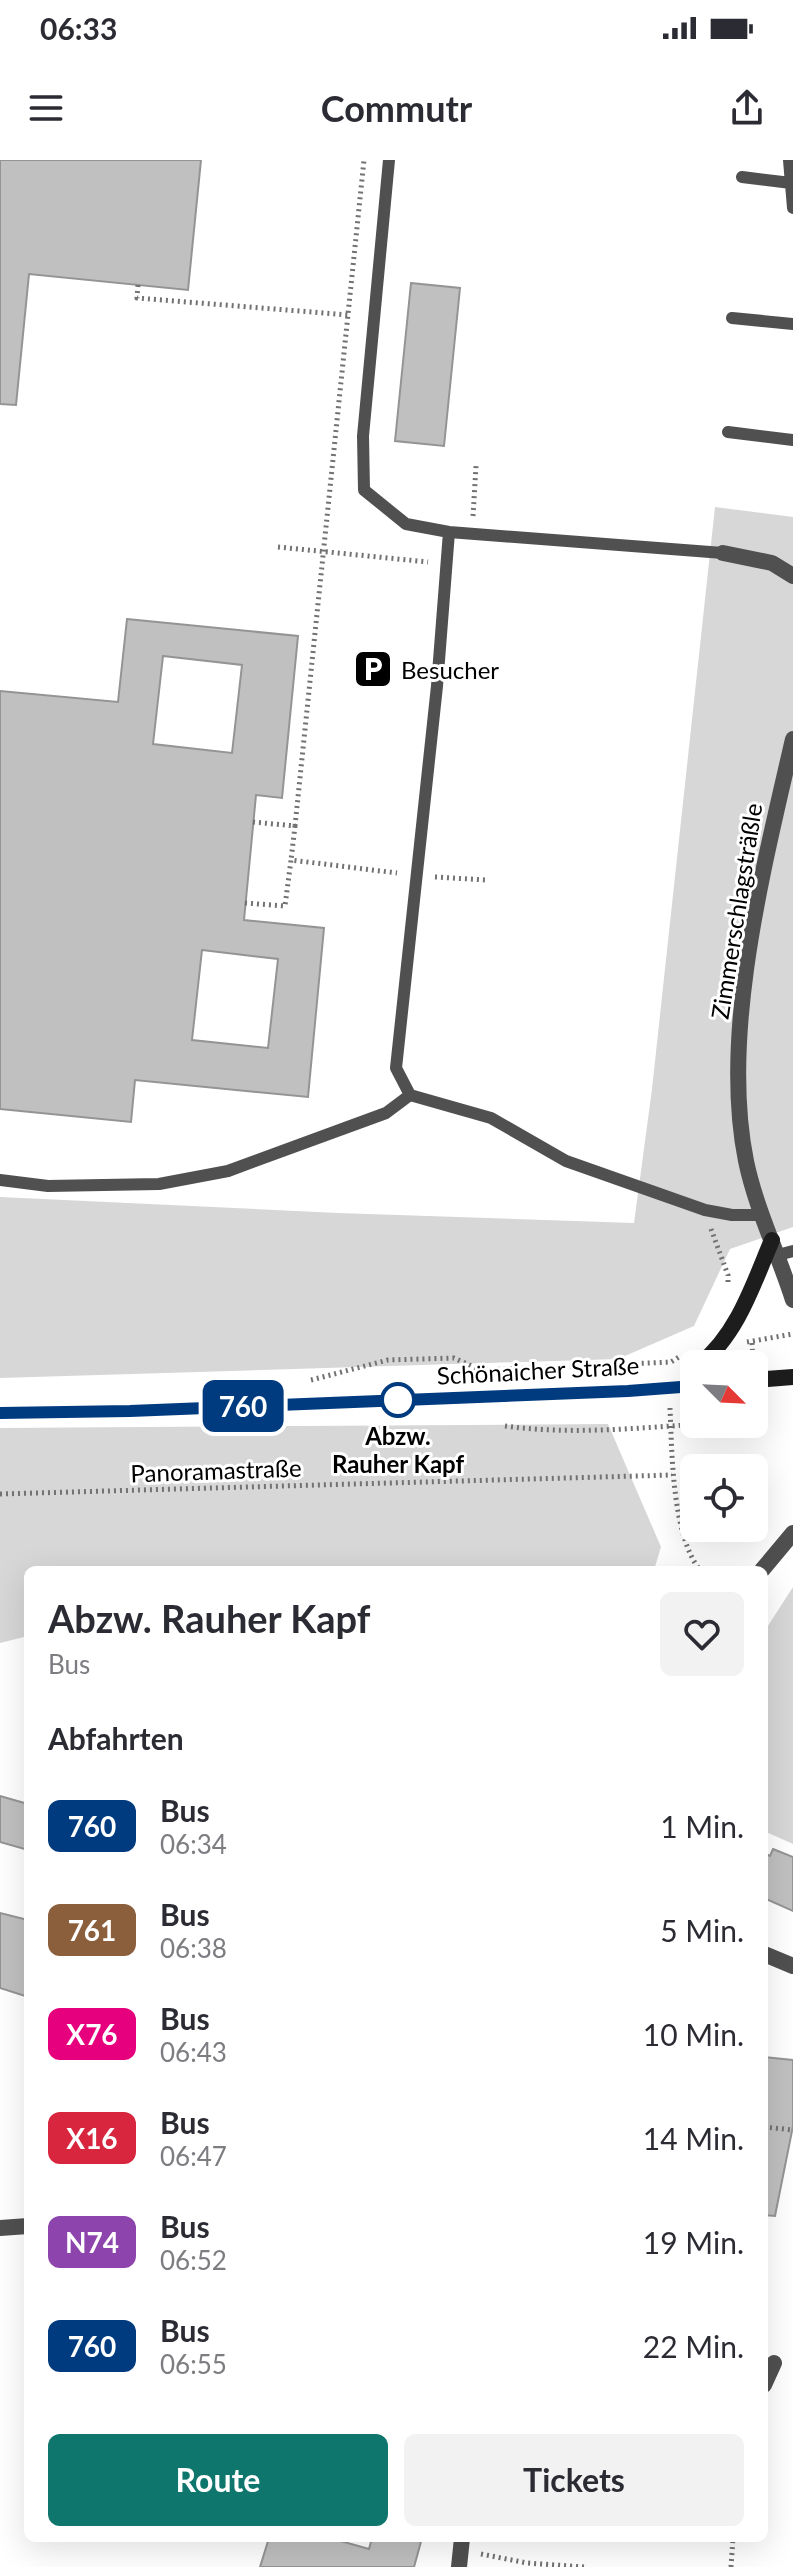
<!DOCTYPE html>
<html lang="de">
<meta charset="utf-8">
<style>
body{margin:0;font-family:Lato,sans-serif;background:#f2f2f3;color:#2b2b33;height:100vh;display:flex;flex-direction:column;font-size:30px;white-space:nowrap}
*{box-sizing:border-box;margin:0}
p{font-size:26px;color:#7c7c81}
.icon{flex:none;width:44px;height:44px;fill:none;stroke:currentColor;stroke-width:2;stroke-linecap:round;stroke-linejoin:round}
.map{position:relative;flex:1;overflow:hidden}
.panel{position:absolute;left:24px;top:1406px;width:744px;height:976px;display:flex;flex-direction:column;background:#fff;border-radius:12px;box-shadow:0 8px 32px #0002}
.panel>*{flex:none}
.badge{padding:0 16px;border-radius:12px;font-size:28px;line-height:52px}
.needle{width:52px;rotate:114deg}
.controls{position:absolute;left:680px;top:1190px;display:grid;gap:16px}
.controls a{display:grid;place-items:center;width:88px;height:88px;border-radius:12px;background:#fff;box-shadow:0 8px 32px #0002;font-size:40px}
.map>.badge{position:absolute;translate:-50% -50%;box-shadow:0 0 0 4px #fff}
h2{padding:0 24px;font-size:30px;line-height:72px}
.round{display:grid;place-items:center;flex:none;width:84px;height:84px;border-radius:12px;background:#f2f2f3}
.head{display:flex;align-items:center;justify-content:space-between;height:136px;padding:0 24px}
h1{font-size:38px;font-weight:700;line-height:60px}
.cta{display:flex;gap:16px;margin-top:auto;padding:16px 24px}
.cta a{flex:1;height:92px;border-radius:12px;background:#0f766e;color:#fff;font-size:32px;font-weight:700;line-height:92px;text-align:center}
.cta a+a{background:#f2f2f3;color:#2b2b33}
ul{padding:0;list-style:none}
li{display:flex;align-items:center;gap:24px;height:104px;padding:0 24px}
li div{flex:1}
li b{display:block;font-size:30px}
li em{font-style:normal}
li .badge{min-width:88px;font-weight:700;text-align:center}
.status{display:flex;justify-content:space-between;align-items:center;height:56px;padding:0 40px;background:#fff;direction:ltr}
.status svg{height:22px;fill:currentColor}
header{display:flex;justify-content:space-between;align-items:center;height:104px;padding:0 24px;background:#fff;font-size:36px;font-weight:700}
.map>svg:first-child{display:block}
.green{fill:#d7d7d7}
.building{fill:#c0c0c0;stroke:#949494;stroke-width:2;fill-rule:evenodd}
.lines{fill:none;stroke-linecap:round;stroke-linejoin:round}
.path{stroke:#727272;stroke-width:5;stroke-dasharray:2 4;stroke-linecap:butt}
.lane{stroke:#505050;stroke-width:12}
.street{stroke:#505050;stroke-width:16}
.secondary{stroke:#1d1d1d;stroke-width:16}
.line-casing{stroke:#fff;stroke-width:18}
.line{stroke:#003b80;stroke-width:12}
.stop-dot{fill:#fff;stroke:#003b80;stroke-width:4}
.labels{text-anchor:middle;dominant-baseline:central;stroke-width:6;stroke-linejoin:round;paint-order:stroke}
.poi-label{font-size:24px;fill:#000;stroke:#fff;text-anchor:start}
.street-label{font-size:24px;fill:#000;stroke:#fff}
.stop-label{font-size:24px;font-weight:bold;fill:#000;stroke:#fff}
</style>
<div class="status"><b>06:33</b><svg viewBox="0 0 49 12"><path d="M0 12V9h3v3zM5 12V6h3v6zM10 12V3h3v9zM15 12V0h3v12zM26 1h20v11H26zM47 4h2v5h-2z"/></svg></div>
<header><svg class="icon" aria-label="menu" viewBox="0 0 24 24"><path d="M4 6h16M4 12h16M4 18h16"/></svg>Commutr<svg class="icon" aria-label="share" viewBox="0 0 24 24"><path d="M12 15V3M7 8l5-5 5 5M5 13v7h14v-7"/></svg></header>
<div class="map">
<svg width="793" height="2407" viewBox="0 0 793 2407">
<rect width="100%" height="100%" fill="#fff"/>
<!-- green -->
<path class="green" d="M715 347 793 357V1067L730 1089 694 1166 618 1199 0 1218V1037L338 1053 634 1063 652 929Z
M608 1264 661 1387 654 1410H28V1476L0 1483V1268Z
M793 1427V1684L764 1671V1472Z"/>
<!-- building -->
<path class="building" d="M0 0H201L188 130 29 114 16 245 0 244Z
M411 123 460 128 444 286 395 281Z
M127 459 298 476 282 638 256 635 244 760 324 768 308 937 135 920 131 962 0 949V531L118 542ZM163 496 242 505 232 593 153 584ZM202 790 278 799 268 888 192 880Z
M0 1636 28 1644V1690L0 1682Z
M773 1689 793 1697V1751L764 1738V1693L770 1696Z
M0 1753 28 1760V1837L0 1828Z
M764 1897 793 1900V1966L775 2056 764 2055Z
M269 2378H330L369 2389 372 2378H422L414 2407H260Z"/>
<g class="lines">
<!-- path -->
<path class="path" d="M138 125 137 138 349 155
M473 356 476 306
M278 387 428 402
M253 662 295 666 291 700
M295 666 364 0
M435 717 486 720
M245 743 285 746 291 700 397 713
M711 1069 728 1115V1124
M747 1182 793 1174
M752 1183 753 1202
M311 1220 388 1200 454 1198 481 1210 671 1202 679 1197
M670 1248C672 1293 672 1375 700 1410
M505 1266C571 1275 636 1268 702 1264
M0 1334 672 1315
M764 1967 793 1970
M481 2394 527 2403 584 2407
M731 2407 733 2378"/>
<!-- lane -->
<path class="lane" d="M389 0 363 276 364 330 406 364 449 372 723 393
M789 0 793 48
M742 17 791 23
M732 158 793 164
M728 272 793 280
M410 935 491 958 566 1001 705 1050 732 1055H760
M0 1020 48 1026 159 1024 228 1011 386 953 410 935 396 908 437 526 449 372
M778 1095 793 1091"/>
<!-- street -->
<path class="street" d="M723 393 772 403 793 416
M793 579C764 706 720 873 746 1001 756 1049 778 1093 793 1140
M762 1410 793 1373
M764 1794 793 1806
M0 2068 28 2066
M764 2225 774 2203
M459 2407 462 2378"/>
<!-- secondary -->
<path class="secondary" d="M700 1204C738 1174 754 1122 772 1080
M754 1220 793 1217
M0 1253 130 1251 628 1231 694 1226"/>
</g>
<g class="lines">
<!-- line casing -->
<g class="line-casing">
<path id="line" d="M0 1253 130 1251 628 1231 694 1226"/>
</g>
<!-- line -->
<use href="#line" class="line"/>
</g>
<!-- icons -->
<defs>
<g id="parking-square" transform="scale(2)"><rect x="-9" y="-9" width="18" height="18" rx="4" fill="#000" stroke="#fff"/><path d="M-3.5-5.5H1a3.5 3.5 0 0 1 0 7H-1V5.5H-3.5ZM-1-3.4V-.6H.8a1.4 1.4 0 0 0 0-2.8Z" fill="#fff"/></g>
</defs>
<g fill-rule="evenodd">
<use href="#parking-square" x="373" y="509"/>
</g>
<!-- markers -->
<circle class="stop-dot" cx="398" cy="1240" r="16"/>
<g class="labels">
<!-- poi labels -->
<g class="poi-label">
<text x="401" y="509">Besucher</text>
</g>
<!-- street labels -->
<g class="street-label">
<text transform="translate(736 751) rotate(-81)">Zimmerschlagsträßle</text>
<text transform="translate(538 1210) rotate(-3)">Schönaicher Straße</text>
<text transform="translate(216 1310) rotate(-2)">Panoramastraße</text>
</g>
<!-- stop labels -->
<g class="stop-label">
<text x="398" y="1275">Abzw.<tspan x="398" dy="28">Rauher Kapf</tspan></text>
</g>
</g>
</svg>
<div class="controls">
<a><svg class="needle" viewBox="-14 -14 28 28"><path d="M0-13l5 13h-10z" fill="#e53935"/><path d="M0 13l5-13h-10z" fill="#7c7c81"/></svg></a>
<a><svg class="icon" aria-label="locate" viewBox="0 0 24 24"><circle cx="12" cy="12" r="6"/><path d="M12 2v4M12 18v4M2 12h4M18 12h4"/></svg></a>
</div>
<b class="badge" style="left:243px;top:1246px;background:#003b80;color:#fff">760</b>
<section class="panel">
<div class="head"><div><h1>Abzw. Rauher Kapf</h1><p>Bus</p></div><a class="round"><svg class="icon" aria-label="heart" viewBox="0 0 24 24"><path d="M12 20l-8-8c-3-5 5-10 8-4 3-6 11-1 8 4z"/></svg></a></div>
<h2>Abfahrten</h2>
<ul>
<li><span class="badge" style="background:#003b80;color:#fff">760</span><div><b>Bus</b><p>06:34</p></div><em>1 Min.</em></li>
<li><span class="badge" style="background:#8b5e3c;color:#fff">761</span><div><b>Bus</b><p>06:38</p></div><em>5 Min.</em></li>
<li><span class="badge" style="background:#e6007e;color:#fff">X76</span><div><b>Bus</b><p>06:43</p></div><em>10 Min.</em></li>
<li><span class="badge" style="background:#d7263d;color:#fff">X16</span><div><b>Bus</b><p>06:47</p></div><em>14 Min.</em></li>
<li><span class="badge" style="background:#8e44ad;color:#fff">N74</span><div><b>Bus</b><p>06:52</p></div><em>19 Min.</em></li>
<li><span class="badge" style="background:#003b80;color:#fff">760</span><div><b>Bus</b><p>06:55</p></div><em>22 Min.</em></li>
</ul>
<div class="cta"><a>Route</a><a>Tickets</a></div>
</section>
</div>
